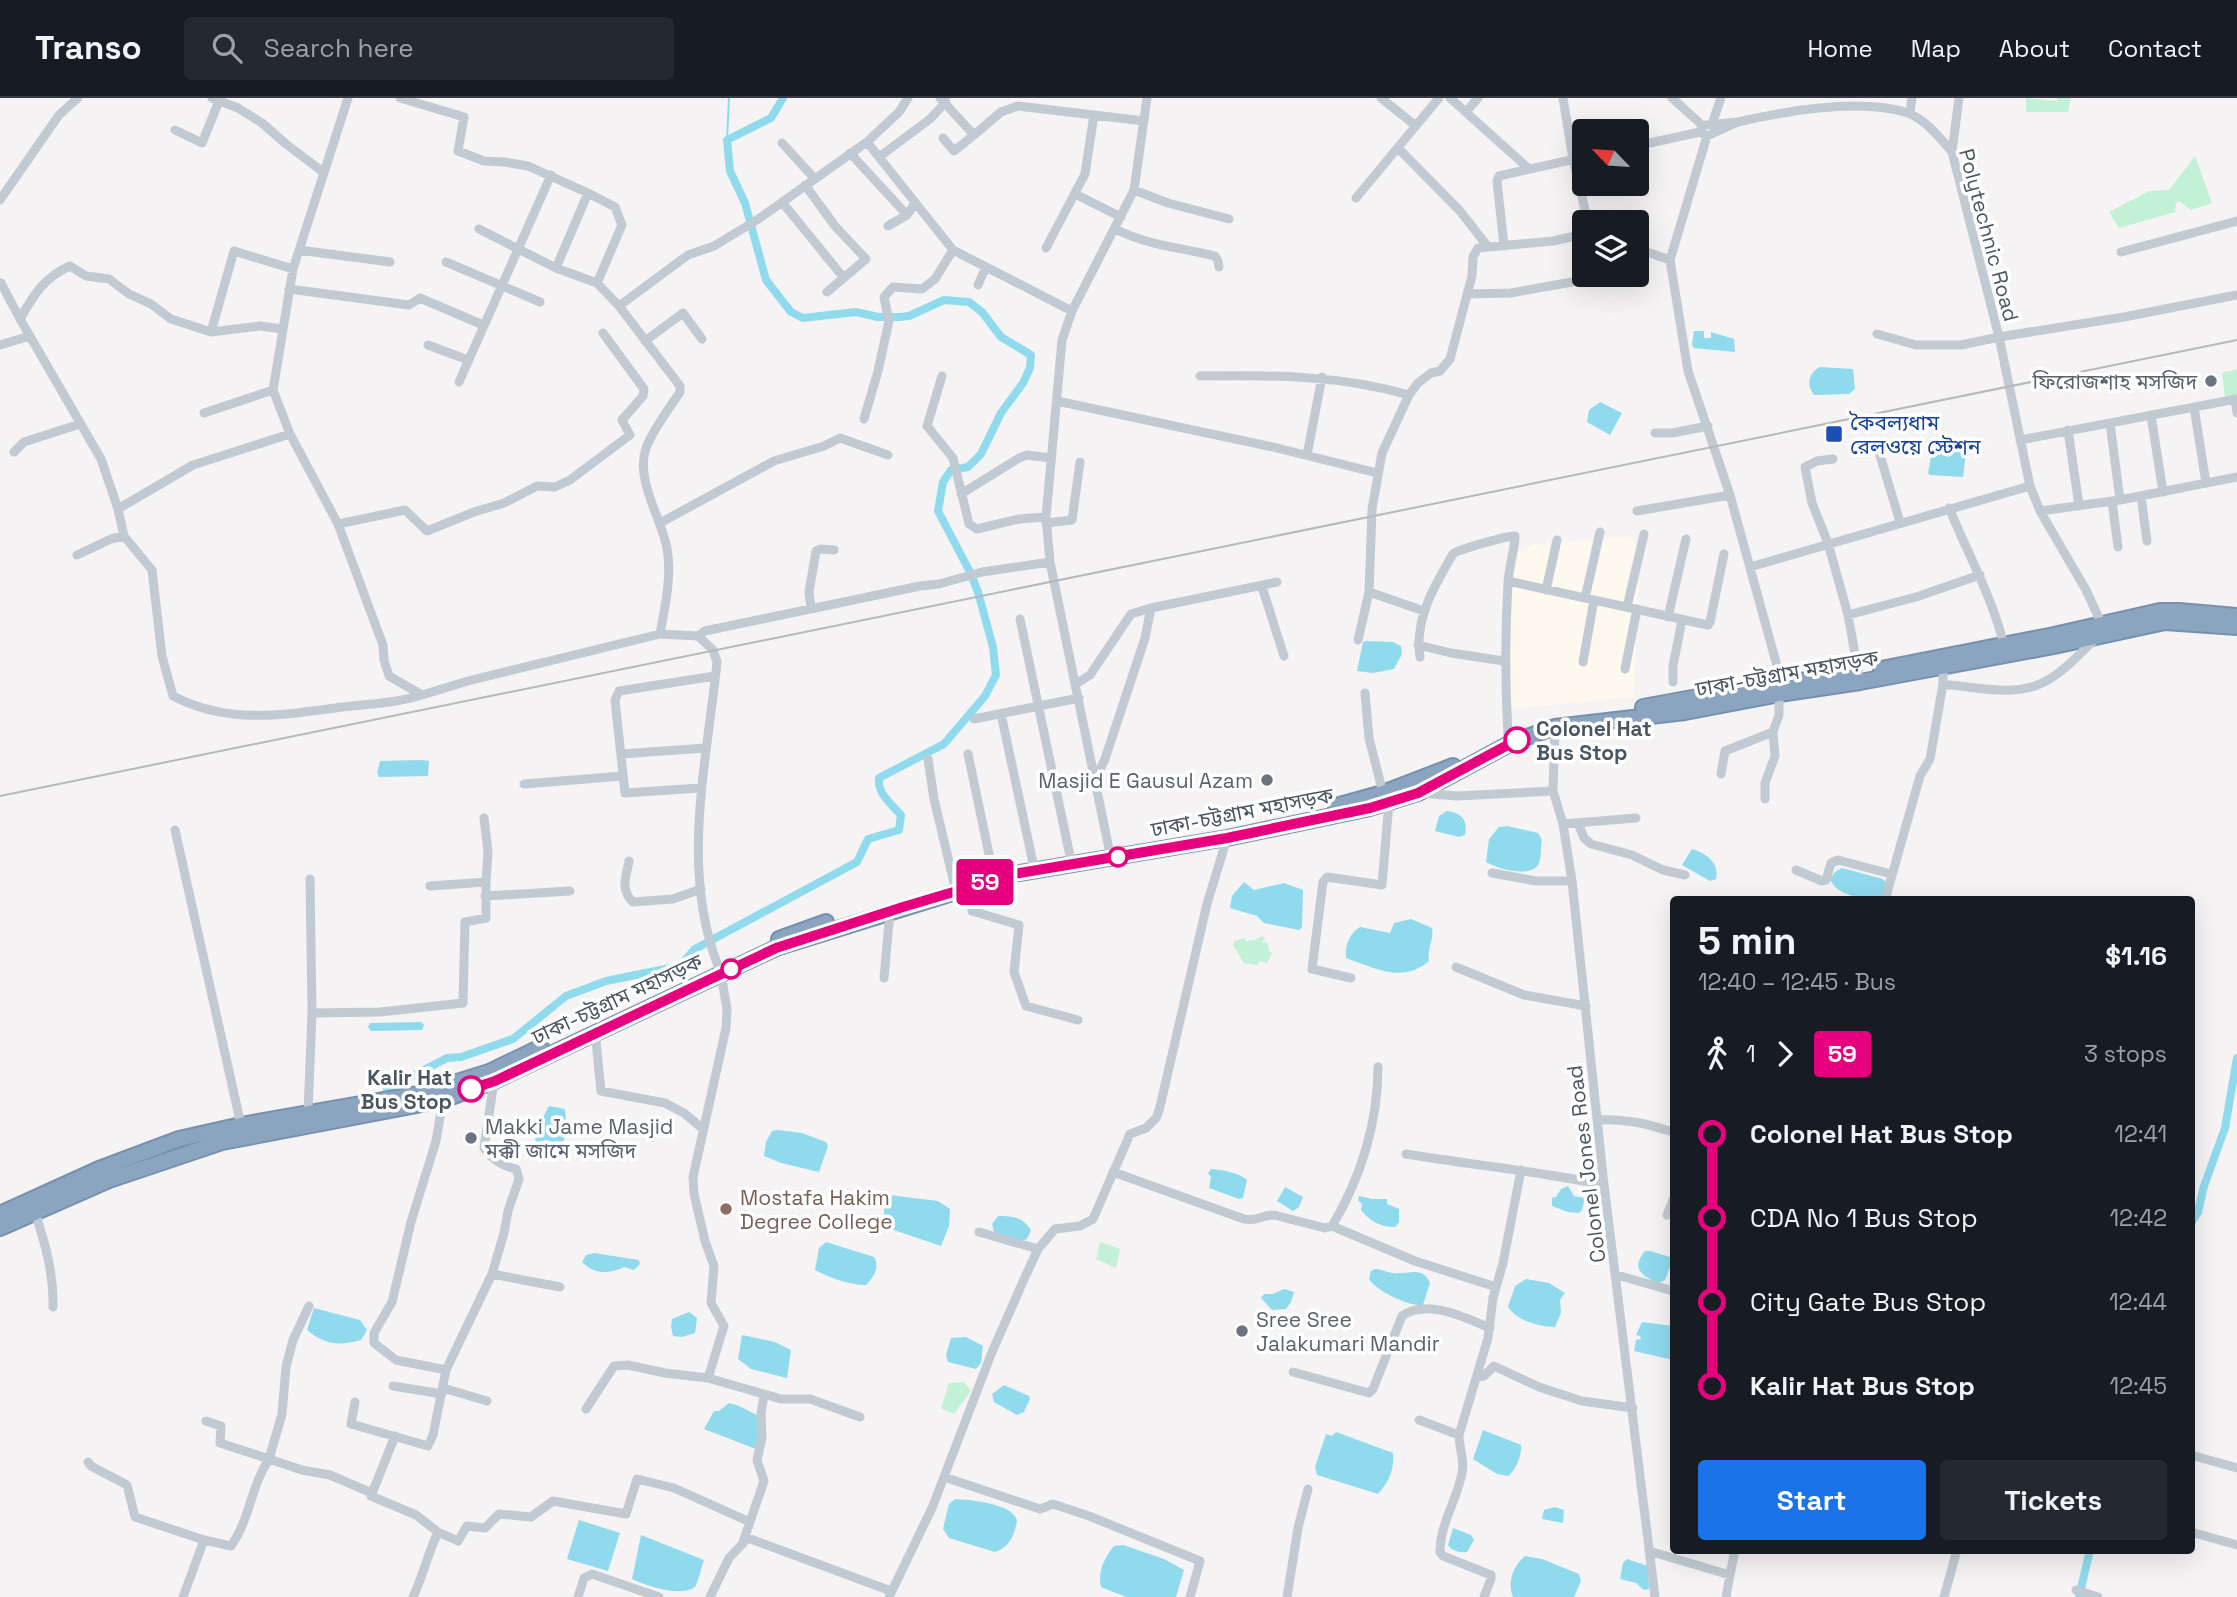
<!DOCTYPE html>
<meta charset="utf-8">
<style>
body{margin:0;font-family:"Space Grotesk","Noto Sans Bengali",sans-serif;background:#242831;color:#f1f3f6;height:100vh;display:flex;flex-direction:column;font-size:26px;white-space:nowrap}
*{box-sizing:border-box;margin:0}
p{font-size:23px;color:#9ea1a6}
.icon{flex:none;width:38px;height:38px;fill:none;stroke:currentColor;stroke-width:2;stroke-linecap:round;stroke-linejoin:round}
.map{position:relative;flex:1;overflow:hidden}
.drawer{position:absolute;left:1670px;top:798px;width:525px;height:658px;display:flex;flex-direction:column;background:#171b24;border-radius:7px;box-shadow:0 7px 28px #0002}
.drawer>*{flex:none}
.badge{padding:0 14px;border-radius:5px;font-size:24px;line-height:46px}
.needle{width:46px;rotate:295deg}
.fabs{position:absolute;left:1572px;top:21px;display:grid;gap:14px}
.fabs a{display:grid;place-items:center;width:77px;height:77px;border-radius:7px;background:#171b24;box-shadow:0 7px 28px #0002;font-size:35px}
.map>.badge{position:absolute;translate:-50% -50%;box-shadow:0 0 0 4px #fff}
.legs{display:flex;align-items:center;gap:10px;height:77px;padding:0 28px;font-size:23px}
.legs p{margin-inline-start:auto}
.head{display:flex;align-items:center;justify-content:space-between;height:119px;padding:0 28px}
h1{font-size:38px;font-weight:700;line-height:52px}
.button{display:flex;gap:14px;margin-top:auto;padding:14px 28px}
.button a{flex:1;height:80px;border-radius:7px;background:#1a73e8;color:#fff;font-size:28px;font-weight:700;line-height:80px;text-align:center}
.button a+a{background:#242831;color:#f1f3f6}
ul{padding:0 28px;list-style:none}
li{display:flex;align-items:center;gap:24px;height:84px;font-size:26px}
li i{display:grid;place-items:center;width:10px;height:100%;margin:0 9px;background:currentColor}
li i::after{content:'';width:18px;height:18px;margin:-9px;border:5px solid;border-radius:50%;background:#171b24}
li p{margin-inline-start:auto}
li:first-child i{background:linear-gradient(#0000 50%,currentColor 0)}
li:last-child i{background:linear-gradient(currentColor 50%,#0000 0)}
header{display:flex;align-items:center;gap:42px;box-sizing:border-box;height:98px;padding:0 35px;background:#171b24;border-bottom:2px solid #363941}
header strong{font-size:33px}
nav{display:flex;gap:38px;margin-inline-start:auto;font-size:24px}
.search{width:490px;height:63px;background:#242831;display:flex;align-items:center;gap:18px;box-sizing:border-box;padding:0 24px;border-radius:7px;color:#9ea1a6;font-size:26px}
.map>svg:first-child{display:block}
.commercial{fill:#fdf9ef}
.green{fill:#c3f1d5}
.water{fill:#90daee}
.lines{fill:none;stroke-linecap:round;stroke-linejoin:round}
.stream{stroke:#90daee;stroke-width:2}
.canal{stroke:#90daee;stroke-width:8}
.highway-casing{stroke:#7690ad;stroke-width:18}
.minor{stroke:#c1cad2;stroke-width:9}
.highway{stroke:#8ba5c1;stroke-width:14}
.rail{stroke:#b5b8bd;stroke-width:2}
.line-1-casing{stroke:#fff;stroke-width:16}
.line-1{stroke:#e6007e;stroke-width:10}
.worship-dot{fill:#6b7280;stroke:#fff;stroke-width:2.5}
.transit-dot{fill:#1a4fb4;stroke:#fff;stroke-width:2.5}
.stop-1-dot{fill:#fff;stroke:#e6007e;stroke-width:3.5}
.education-dot{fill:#8d6e63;stroke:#fff;stroke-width:2.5}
.labels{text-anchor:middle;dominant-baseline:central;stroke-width:7;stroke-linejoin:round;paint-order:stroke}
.street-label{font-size:21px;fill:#4a5661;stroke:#fff}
.worship-label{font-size:21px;fill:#5b616d;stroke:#fff;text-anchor:end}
.transit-label{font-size:21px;fill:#164399;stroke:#fff;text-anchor:start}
.stop-label{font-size:21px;font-weight:bold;fill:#4a5661;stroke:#fff;text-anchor:start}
.education-label{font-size:21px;fill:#785e54;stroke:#fff;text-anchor:start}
</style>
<header>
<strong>Transo</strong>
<div class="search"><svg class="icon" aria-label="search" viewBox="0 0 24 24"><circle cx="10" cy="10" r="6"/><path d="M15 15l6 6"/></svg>Search here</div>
<nav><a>Home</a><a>Map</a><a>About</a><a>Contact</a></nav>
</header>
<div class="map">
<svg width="2237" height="1499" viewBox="0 0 2237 1499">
<rect width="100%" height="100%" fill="#f5f3f3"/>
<!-- commercial -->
<path class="commercial" d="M1629 438 1640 452 1634 599 1509 611 1511 457 1536 446Z"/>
<!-- green -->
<path class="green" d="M2057 0H2071L2068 14H2026V0L2057 3Z
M2195 58 2212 105 2191 112 2179 103 2176 105 2175 114 2119 130 2109 114 2149 93 2169 92Z
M2237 271V297L2225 299 2222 275Z
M1262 838 1265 840 1262 844 1268 845 1269 852 1272 855 1267 865 1260 863 1257 867 1244 865 1233 847 1234 843 1244 840 1247 843 1255 842Z
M1100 1144 1120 1151 1116 1170 1096 1161Z
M964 1284 971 1293 954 1316 941 1310 949 1285Z"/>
<!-- water -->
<path class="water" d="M1694 233H1704V240H1711V234L1734 241 1735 254 1694 250 1692 247Z
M1820 269 1853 271 1855 291 1849 296 1814 297C1806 286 1808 276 1820 269Z
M1600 304 1622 315 1610 337 1587 324 1589 312Z
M1932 354H1966L1963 379 1930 377 1928 375Z
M1366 543 1393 544 1401 548 1402 556 1394 571 1373 575 1357 573 1363 544Z
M421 662 429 663 428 678 379 679 377 675 380 663Z
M1447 713C1462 715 1468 722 1465 737L1459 739 1435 733 1439 718Z
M1507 728 1538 735 1542 742C1540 749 1542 758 1539 765 1532 781 1499 771 1486 764L1489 741 1499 729Z
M1692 751C1706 755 1720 765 1716 781L1710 783 1682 767Z
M1842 770 1883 781 1886 785 1881 801C1865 801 1837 799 1830 781L1835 774Z
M1244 784 1254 792 1284 785 1303 792 1302 829 1299 832 1264 825 1257 818 1230 810 1232 798Z
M1411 821 1432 830C1434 842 1427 850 1429 863 1402 886 1375 870 1346 860 1345 847 1349 836 1360 829L1390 835 1394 825Z
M421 924 424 927 422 932 371 933 368 929 370 925Z
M549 1008 565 1011 567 1033 558 1059 538 1051 534 1036Z
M777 1032 802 1035 826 1044 828 1048 819 1074 781 1065 764 1058 766 1044 772 1033Z
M1211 1071C1222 1072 1238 1074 1247 1082L1243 1100 1239 1101 1209 1090 1211 1079 1208 1075Z
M1568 1088 1574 1098 1585 1100 1582 1112 1579 1115 1568 1114 1552 1108V1100L1556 1099 1561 1091Z
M1285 1089 1303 1099 1299 1109 1293 1113 1277 1103Z
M889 1097 938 1103 950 1111 949 1128 941 1148 888 1130C882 1120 883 1106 889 1097Z
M1359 1098 1372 1101H1387V1106L1399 1111V1124L1395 1129C1380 1129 1370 1123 1361 1112L1362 1106 1358 1102Z
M998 1118C1014 1118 1022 1119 1031 1132L1027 1141 1019 1144 995 1137 992 1126Z
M826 1144 874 1159C880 1169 874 1179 866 1187 849 1187 830 1180 815 1172L819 1150Z
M1645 1153H1650L1670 1159 1671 1166 1665 1182 1659 1185C1643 1179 1630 1171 1645 1153Z
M594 1155 639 1162 640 1166 634 1172 624 1169C609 1176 595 1177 582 1164L586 1157Z
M1375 1171C1381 1171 1386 1174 1393 1175 1407 1177 1423 1167 1430 1185L1423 1207C1410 1209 1376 1193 1369 1181L1371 1173Z
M1526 1181 1549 1185 1565 1195 1560 1202 1561 1215 1555 1229C1540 1229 1517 1223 1508 1209L1515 1188Z
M1284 1191 1294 1194 1291 1204 1286 1211 1272 1212 1261 1200 1264 1196H1273Z
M314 1210 360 1222 367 1232 361 1242C339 1248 325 1247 307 1232Z
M689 1214 697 1220 695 1235 682 1239 673 1238 671 1229 672 1221Z
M1642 1224 1673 1228 1670 1246 1673 1262 1634 1253 1636 1242 1641 1241 1640 1238 1636 1237Z
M742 1237 775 1244 791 1252 787 1280 751 1271 738 1261Z
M966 1239 983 1248 981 1265 976 1271 948 1264 946 1257 951 1240Z
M1004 1287 1029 1298 1030 1301 1024 1314 1017 1317 994 1304 992 1296Z
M729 1305 737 1307 759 1318V1345L756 1351 704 1331 714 1313H719Z
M1483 1332 1521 1347C1522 1358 1516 1370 1509 1378L1497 1376 1473 1361Z
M1336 1334 1393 1355C1395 1371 1388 1385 1378 1396L1317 1377 1315 1369 1326 1336 1332 1338Z
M955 1401C971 1402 1011 1405 1017 1422 1015 1436 1010 1449 995 1454L949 1440 943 1431 949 1406Z
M1555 1409 1564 1412 1563 1425 1542 1421 1544 1412Z
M579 1422 620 1435 608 1473 567 1461Z
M1453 1430 1471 1437 1474 1442 1467 1454C1460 1455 1452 1453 1448 1447Z
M641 1437 704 1462C701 1470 699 1482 695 1489 681 1499 649 1489 632 1481Z
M1123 1447 1164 1461 1184 1472 1176 1499H1126L1101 1489C1097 1474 1105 1459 1114 1448Z
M1525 1458 1542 1461 1579 1476 1581 1483 1574 1499H1513C1507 1485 1513 1468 1525 1458Z
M1627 1461 1648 1468 1649 1491 1644 1492 1636 1485 1620 1481 1623 1465Z"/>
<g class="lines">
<!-- stream -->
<path class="stream" d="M727 42 729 0"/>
<!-- canal -->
<path class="canal" d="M387 991 447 960 461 959 513 941 566 898 606 883 680 868 695 851 719 838 857 764 868 741 899 732 901 717C891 706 877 695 879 680L944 646 985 598 996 577 993 549 978 494 970 474 938 413 943 384 951 372 968 369 981 356 1001 315 1023 285 1030 270 1031 257 1001 239 982 214 969 204 944 202 909 218 900 219H878L856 214 803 220 791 214 766 182 745 105 730 73 727 42 771 20 783 0
M2191 1125 2198 1114 2204 1088 2225 1030 2237 960
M2079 1499 2090 1452"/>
<!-- highway casing -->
<g class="highway-casing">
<path id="highway" d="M1881 571 2054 537 2160 513H2179L2237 518
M1643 609 1736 592 1851 576
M1336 708 1383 695 1453 668
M779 841 826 824
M0 1116 99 1071 179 1041 241 1027 418 996 489 974 541 949
M0 1130 109 1082 222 1044 443 1002 494 983 776 850 1014 776 1227 740 1370 710 1418 695 1513 644 1555 629 1685 614 1779 596 1860 584 2054 548 2165 524 2237 529"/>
</g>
<!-- minor -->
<path class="minor" d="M212 0 238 10 262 25 286 46 323 74
M400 0 464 19 458 53 484 63 504 64 528 68 588 95
M940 0 974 37 954 53 943 40
M1381 0 1416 28
M1450 0 1528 70
M1563 0 1573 61 1588 124
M1672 0 1703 28
M1466 14 1478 0
M1910 15 1912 0
M1738 24C1786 13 1861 0 1908 15 1926 22 1940 40 1952 54L1999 239 2030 388 2040 413 2086 492 2103 529
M1738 24 1707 38 1700 34 1703 28 1706 27Z
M1712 26 1721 0
M175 32 202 45 219 3
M974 37 1001 14 1018 8 1144 23
M1707 38 1670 162 1688 273 1730 397 1782 586
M867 44 953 152 1072 213
M782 45 814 80
M1636 48 1700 34
M1398 50 1460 113 1488 149
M1952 54 1959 0
M850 55 907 117
M879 59 930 21 946 4
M805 87 835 128 866 161 827 194
M1134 92 1168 105 1229 121
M1075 96 1121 119
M1356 100 1439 0
M0 102 59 17 78 0
M782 104 843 179
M888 128 907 117 915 105
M479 131 556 170 597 185 619 208 680 288V294C669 311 653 331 646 350 635 382 661 419 667 450 672 479 665 508 660 536
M1115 131C1150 148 1178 149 1215 158L1218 163 1219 169
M1504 148 1497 83 1499 78 1584 59
M1046 150 1085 76 1094 17
M1636 150 1670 162
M299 152 390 164
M2121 154 2237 123
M446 164 540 204
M556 170 588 95 615 109 622 127 597 185
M293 171 273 292 290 336 338 426 383 547 384 562 389 578 422 597 468 583 660 536 698 538 705 533 920 488 939 486 982 474 1050 464
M1 185 20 221
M978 187 986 169
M289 191 409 207 420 200 483 227
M1468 196 1511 195 1583 182
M619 208 688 157 714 148 757 122 867 44 899 14 908 0
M283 231 260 228 211 234 171 221 151 206 129 196 109 181 86 178 70 168C44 179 33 198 20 221L101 361 118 411 124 438 152 472 162 558 173 598C229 627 282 617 342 609 369 606 396 605 422 597
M211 234 234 153 293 171 348 0
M1877 236 1916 247H1961L1999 239 2124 219 2237 197
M645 243 683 215 702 241
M0 247 30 238
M428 247 468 262
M942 278 927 328 953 360 969 426 977 431 1019 421 1046 419
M1200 278C1271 277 1340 277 1409 297
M459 284 551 77
M2235 301 2237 315
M1057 303 1273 349 1377 375
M2194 309 2206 385
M204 315 273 292
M2151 317 2163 394
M864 321 878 273 889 223 884 199 893 189 922 191 935 181 953 152
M2110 325 2120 402
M2068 332 2079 408
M1655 335H1672L1708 328
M2020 342 2237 301
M14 354 24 344 80 326
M1879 354 1900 424
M1307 357 1322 279
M1833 361 1817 363 1805 369 1812 405 1828 445 1848 517 1860 584
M961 396 1019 360 1027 357 1051 360
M2141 398 2147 443
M2112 403 2118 449
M1949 410C1968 456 1992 499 2004 547
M118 411 193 367 290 336
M1637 413 1730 397
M2040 413 2120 402 2237 379
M660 425 774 363 824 348 840 340 888 357
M1046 425 1072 422 1080 364
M338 426 405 412 427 433 474 414 504 405 537 388 555 389 570 382 630 337 622 322 643 298 644 291 603 235
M77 457 111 441 124 438
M1750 469 2030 388
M1508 483 1708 527 1710 524 1724 456
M1262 489 1284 558
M1546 492 1557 442
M1369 494 1424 513
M1585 500 1600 434
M1627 509 1644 436
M811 510 809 494 816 453 821 451 834 452
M1848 517 1916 499 1980 477
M1668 519 1686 441
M1020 521 1070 758
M698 538 713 552 717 564C707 664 680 770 718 868
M1358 542 1369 494 1372 411 1382 355 1409 297 1418 285 1431 275 1440 273 1450 261 1472 178 1473 159 1478 150 1553 143 1584 136
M1418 547 1451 555 1504 563
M1420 559C1414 521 1435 487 1453 456 1457 452 1509 437 1515 438 1516 445 1508 473 1508 485 1505 536 1505 586 1508 637
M1583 564 1594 502
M1625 571 1637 511
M1673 584V568L1682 522
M1076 586 1090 577 1131 516 1151 510 1277 484
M1943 586C1972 589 2007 597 2035 588 2058 580 2078 558 2095 541
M1365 595 1369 640 1383 695
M1001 616 1033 765
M974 621 1079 600
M1555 629 1553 693 1563 726 1572 783 1604 1087 1655 1499
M622 656 705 650
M968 656 993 775
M928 661 934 701 954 785
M1721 676 1725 653 1773 634
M1096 680 1105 661 1145 540 1151 510
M524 686 623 678
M700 690 625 695 615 602 619 593 715 578
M1419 695 1457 698 1553 693
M1765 701V685L1775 658 1773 634 1779 617V596
M484 720 488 754 486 784
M1578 725 1584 740 1591 746 1632 757 1663 772 1685 777
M1563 726 1636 720
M175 732 241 1027
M1109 751 1050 464 1046 419 1062 242 1072 213 1134 92 1147 0
M629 763C626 779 620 792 633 804L673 801 701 791
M1796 772 1822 783 1826 782 1831 765 1838 762 1891 776
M1492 775 1536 783H1572
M974 787 972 813 1019 827 1014 874 1026 908 1078 922
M485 798 570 793
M1885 802 1920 678 1930 661 1943 586V569
M1456 869 1524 897 1586 908
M884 880 890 813
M1351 880 1312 871 1323 784 1327 779 1382 787 1389 704
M312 915 380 914 463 905 465 824 486 820V784L430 788
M595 934 601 993 665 1005 684 1015 703 1031
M443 1002 436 1043 411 1124 392 1204 374 1235V1245L396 1262 446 1272 492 1176 504 1135 508 1113 519 1081 516 1071C501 1068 494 1062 484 1050L494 983
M308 1015 312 915 310 781
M1598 1022C1625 1020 1647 1026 1673 1034
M1406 1056C1472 1067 1539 1073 1604 1087
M1113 1074 1244 1121C1256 1124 1262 1117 1274 1117L1325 1130 1332 1128 1415 1163 1496 1189
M35 1114C45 1145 54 1176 53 1209
M1667 1117 1673 1102
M1332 1128C1361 1080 1378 1024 1378 969
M979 1134 1038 1151
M492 1176 560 1189
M1617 1177 1673 1193
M309 1208 293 1242 286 1269 282 1316 269 1361 302 1372 330 1377 372 1395
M1293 1274 1369 1295 1373 1291 1402 1218C1427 1200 1466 1220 1490 1230
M1478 1279 1484 1278 1494 1268 1539 1289 1582 1303 1633 1310
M708 1280 781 1301H810L860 1319
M393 1288 442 1296
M443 1290 487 1303
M355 1304 351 1326 428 1348 433 1337 446 1272
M586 1311 614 1268 628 1267 665 1275 708 1280 724 1228 711 1205 714 1168 705 1143 694 1096 693 1079 726 930 727 911 721 876
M1419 1322 1459 1337
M395 1338 371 1398 416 1417 438 1434 458 1443 467 1428 485 1430 499 1416 531 1419 553 1403 626 1416 637 1381 674 1390 750 1424
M2191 1357 2237 1370
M88 1364 91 1368 127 1387 135 1419 204 1442
M944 1379 1040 1411 1053 1406 1089 1418 1200 1463 1190 1499
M2191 1434 2237 1447
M743 1444 764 1383 757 1362 762 1340 761 1316 764 1297
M1649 1453 1730 1477 1735 1452
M2076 1492 2098 1499
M183 1499 204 1442 231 1448C250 1421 251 1388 269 1361L220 1345 221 1328 206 1323
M413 1499C423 1478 428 1455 438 1434
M578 1499 584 1480 592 1476 659 1499
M710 1499 729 1460 748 1440 891 1493
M889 1499 932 1410 992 1254 1025 1179 1038 1151 1055 1131 1080 1128 1093 1121 1130 1036 1146 1030 1156 1020 1159 1013 1207 806 1227 740
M1287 1499 1298 1430 1308 1391
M1484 1499 1491 1481V1477L1443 1458 1440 1454C1440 1426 1457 1402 1462 1375 1465 1363 1459 1350 1459 1337L1488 1240 1493 1200 1503 1165 1521 1072
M1726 1499 1730 1477
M1944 1499 1957 1452"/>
<!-- highway -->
<use href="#highway" class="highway"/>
<!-- rail -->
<path class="rail" d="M0 698 2237 242"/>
</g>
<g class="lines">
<!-- line-1 casing -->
<g class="line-1-casing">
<path id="line-1" d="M471 991 495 983 776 850 903 809 1014 776 1227 740 1370 710 1418 695 1517 642"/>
</g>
<!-- line-1 -->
<use href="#line-1" class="line-1"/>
</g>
<!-- markers -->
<g class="worship-dot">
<circle cx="2211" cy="283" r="7"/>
<circle cx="1267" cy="682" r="7"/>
<circle cx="471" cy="1040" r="7"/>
<circle cx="1242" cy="1233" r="7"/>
</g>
<rect class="transit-dot" x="1825" y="327" width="18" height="18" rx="3.5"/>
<g class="stop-1-dot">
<circle cx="1517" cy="642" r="12"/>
<circle cx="1118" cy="759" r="9"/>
<circle cx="731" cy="871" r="9"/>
<circle cx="471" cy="991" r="12"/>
</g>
<circle class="education-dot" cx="726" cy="1111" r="7"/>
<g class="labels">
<!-- street labels -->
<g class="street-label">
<text transform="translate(1989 137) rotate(75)">Polytechnic Road</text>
<text transform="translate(1787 575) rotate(-10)">ঢাকা-চট্টগ্রাম মহাসড়ক</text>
<text transform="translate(1242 714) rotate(-11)">ঢাকা-চট্টগ্রাম মহাসড়ক</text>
<text transform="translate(617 901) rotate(-25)">ঢাকা-চট্টগ্রাম মহাসড়ক</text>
<text transform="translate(1586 1066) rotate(-97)">Colonel Jones Road</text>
</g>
<!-- worship labels -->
<g class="worship-label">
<text x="2197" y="283">ফিরোজশাহ মসজিদ</text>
<text x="1253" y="682">Masjid E Gausul Azam</text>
<text x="485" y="1028" text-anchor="start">Makki Jame Masjid<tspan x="485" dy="24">মক্কী জামে মসজিদ</tspan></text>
<text x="1256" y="1221" text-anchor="start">Sree Sree<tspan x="1256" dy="24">Jalakumari Mandir</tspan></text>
</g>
<!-- transit labels -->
<g class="transit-label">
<text x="1850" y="324">কৈবল্যধাম<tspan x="1850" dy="24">রেলওয়ে স্টেশন</tspan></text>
</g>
<!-- stop labels -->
<g class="stop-label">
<text x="1536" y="630">Colonel Hat<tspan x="1536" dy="24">Bus Stop</tspan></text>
<text x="452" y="979" text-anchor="end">Kalir Hat<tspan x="452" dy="24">Bus Stop</tspan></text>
</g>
<!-- education labels -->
<g class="education-label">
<text x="740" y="1099">Mostafa Hakim<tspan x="740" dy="24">Degree College</tspan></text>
</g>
</g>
</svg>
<div class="fabs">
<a><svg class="needle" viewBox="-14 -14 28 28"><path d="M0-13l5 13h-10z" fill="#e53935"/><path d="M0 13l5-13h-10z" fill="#9ea1a6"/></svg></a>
<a><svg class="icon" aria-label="layers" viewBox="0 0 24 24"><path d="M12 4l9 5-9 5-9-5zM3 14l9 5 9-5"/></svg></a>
</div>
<b class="badge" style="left:985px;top:784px;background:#e6007e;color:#fff">59</b>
<section class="drawer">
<div class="head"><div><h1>5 min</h1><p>12:40 – 12:45 · Bus</p></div><b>$1.16</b></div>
<div class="legs"><svg class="icon" aria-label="walk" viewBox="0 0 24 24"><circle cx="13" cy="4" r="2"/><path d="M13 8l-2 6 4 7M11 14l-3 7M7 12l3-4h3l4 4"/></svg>1<svg class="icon" aria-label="forward" viewBox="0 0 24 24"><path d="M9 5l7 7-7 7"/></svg><b class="badge" style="background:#e6007e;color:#fff">59</b><p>3 stops</p></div>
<ul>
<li><i style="color:#e6007e"></i><b>Colonel Hat Bus Stop</b><p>12:41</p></li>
<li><i style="color:#e6007e"></i><span>CDA No 1 Bus Stop</span><p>12:42</p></li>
<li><i style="color:#e6007e"></i><span>City Gate Bus Stop</span><p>12:44</p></li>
<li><i style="color:#e6007e"></i><b>Kalir Hat Bus Stop</b><p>12:45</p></li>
</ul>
<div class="button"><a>Start</a><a>Tickets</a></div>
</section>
</div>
